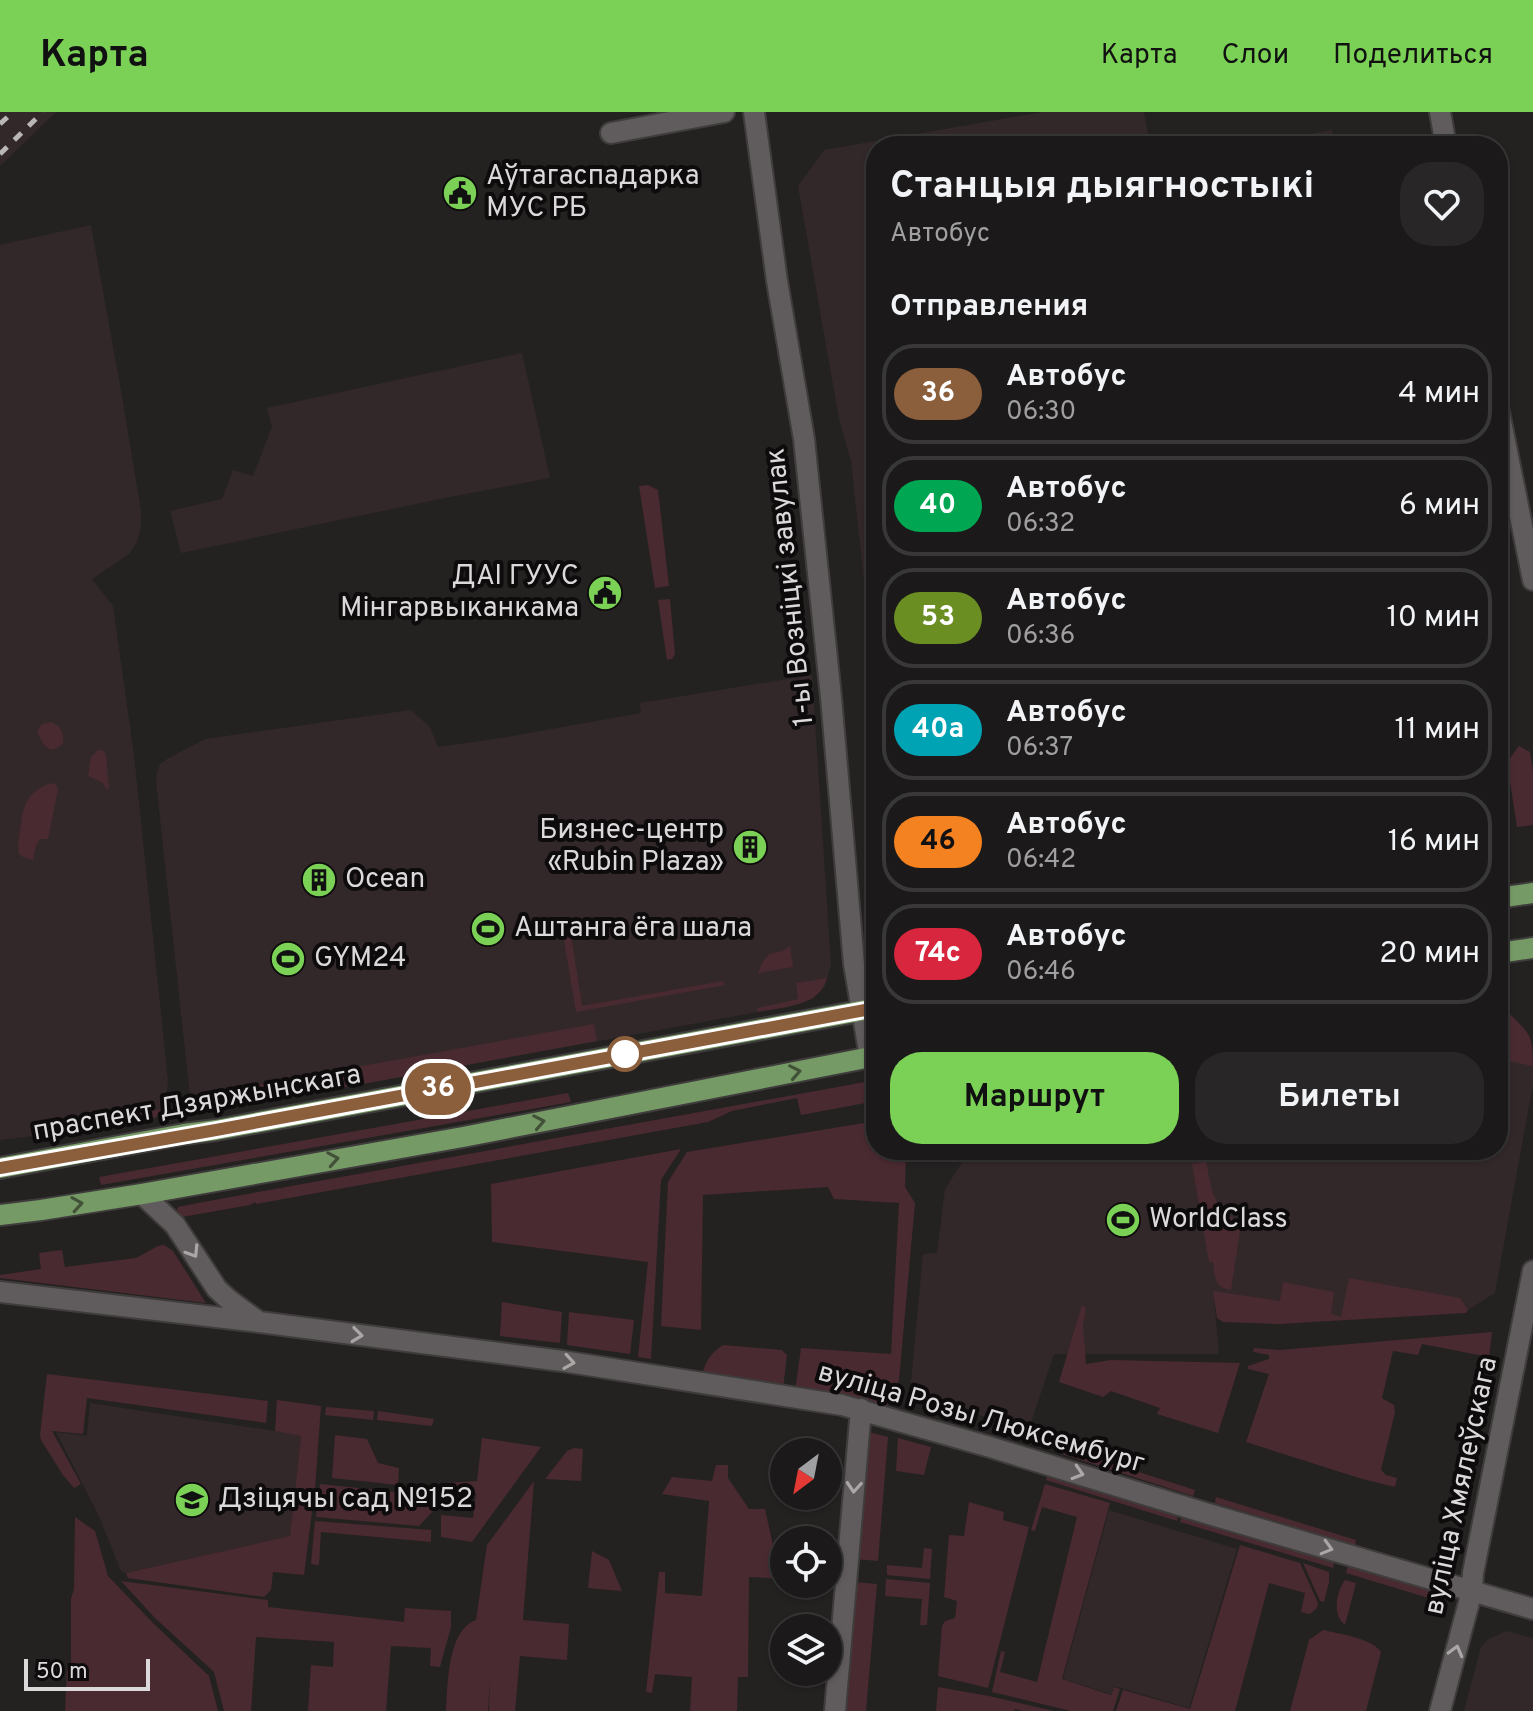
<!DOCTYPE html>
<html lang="ru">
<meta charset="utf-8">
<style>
body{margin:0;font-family:Overpass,sans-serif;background:#282626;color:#f1f3f6;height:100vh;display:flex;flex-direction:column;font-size:30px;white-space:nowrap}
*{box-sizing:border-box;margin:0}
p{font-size:26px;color:#a0a0a2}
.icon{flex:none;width:44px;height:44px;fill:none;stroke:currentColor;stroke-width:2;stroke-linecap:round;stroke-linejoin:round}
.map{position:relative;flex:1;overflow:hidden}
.side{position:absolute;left:866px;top:24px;width:642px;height:1024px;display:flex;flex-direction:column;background:#1b1919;border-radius:32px;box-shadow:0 2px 6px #0004,0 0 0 2px #393838}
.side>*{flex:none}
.badge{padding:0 16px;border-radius:26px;font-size:28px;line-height:52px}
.needle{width:52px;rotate:212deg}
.buttons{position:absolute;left:770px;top:1326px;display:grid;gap:16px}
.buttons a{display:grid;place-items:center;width:72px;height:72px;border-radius:50%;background:#1b1919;box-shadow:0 2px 6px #0004,0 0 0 2px #393838;font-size:40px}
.scale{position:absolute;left:24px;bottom:20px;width:126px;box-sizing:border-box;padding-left:8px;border:4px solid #dbd9d9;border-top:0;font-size:22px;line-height:28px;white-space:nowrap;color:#dbd9d9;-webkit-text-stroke:6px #0d0b0b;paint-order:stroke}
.map>.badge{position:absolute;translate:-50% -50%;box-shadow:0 0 0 4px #fff}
h2{padding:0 24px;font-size:30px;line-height:72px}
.round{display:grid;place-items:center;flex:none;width:84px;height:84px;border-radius:32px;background:#282626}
.headline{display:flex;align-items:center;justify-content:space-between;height:136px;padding:0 24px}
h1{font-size:38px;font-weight:700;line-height:60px}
.action{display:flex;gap:16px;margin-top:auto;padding:16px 24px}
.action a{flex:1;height:92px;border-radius:32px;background:#7bd155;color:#111;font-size:32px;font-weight:700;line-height:92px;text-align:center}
.action a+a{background:#282626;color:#f1f3f6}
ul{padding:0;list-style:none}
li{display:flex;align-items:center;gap:24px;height:100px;margin:0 16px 12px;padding:0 8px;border:4px solid #393838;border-radius:32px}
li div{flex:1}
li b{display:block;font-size:30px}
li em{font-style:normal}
li .badge{min-width:88px;font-weight:700;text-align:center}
header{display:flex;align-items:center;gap:48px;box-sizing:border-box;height:112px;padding:0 40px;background:#7bd155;color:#111}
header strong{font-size:38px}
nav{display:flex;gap:44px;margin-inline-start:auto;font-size:28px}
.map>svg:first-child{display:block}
.built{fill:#32282a}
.green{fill:#492a31}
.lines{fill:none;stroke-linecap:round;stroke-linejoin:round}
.minor-casing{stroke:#3f3c3c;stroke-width:24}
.major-casing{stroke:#3f3c3c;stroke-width:24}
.minor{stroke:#605b5c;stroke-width:20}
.major{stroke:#769a66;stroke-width:20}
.rail{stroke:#b8b6b6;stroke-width:5;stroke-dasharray:10 10;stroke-linecap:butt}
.oneway{stroke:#425238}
.oneway2{stroke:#aaa7a7}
.line-casing{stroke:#fff;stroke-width:18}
.line{stroke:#8b5e3c;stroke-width:12}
.stop-dot{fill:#fff;stroke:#8b5e3c;stroke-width:4}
.labels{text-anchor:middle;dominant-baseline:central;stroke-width:8;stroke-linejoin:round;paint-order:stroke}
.poi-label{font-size:28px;fill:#dbd9d9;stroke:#0d0b0b;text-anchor:start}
.street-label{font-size:28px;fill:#dbd9d9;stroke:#0d0b0b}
</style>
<header>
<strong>Карта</strong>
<nav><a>Карта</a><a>Слои</a><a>Поделиться</a></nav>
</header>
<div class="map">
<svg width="1533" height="1599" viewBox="0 0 1533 1599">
<rect width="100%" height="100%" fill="#242121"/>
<!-- built -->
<path class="built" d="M0 0H56L0 54Z
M1043 0H1144L1150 32 1156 34H876V579L851 349 839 307 798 74 824 38Z
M1332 18 1335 34H1245Z
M91 113 122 284 141 399V415L137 430 129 442 92 467 113 494 134 643 168 969 167 978 164 997 159 1004 154 1007 100 1016 0 1028V133Z
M522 241 550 366 445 386 181 441 170 399 222 387 233 358 253 364 272 315 267 296Z
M812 563 831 853 825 874 813 887 758 900 220 998 201 995 192 989 190 985 156 669 157 660 160 652 167 647 205 627 411 598 430 615 438 635 501 626 641 601 640 591Z
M1498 897 1533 946V972L1495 1181 1468 1198 1342 1205 1214 1186 1219 1242H1054L1028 1319 910 1280 923 1142 937 1141 945 1077 970 1038H1498Z
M90 1291 301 1323 290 1424 126 1461 121 1459 99 1404 56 1320 87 1324Z
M1109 1398 1237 1437 1189 1596 1114 1574 1111 1582 1063 1567Z
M1506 1519 1533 1526V1599H1464L1481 1535 1489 1527Z"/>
<!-- green -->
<path class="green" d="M648 373 658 378 669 474 655 476 639 374Z
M670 487 675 542 672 547 667 548 658 488Z
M51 610C61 614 64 620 63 631 50 646 42 632 37 619L42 612Z
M1519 634 1530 640 1533 659V713L1517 715 1507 650Z
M98 638 104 639 106 643 109 676 107 678 102 670 88 664 91 645Z
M51 671 56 673 58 677 48 727H40L36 734 33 748 23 745 19 742 18 736C23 705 18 683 51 671Z
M875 730 876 839 875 840 865 740Z
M571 822 582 894 723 869 725 873 576 900 563 823Z
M790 834 793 855 758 861 762 851 769 842 783 839Z
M827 866C819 895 783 895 758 900L757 896 798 887 796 871Z
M1498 899H1507C1529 922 1533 920 1533 954L1509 949 1498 933Z
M594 912 597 929 220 998 201 995 190 985Z
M876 968V989L801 1003 797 986 732 999 708 1010 256 1092 255 1090 250 1093 182 1105 177 1098 178 1095 198 1091Z
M568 981 571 990 101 1073 99 1065Z
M164 997C153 1013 119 1013 100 1016L99 1008Z
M876 1009V1038H906L905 1075 915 1091 899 1268 885 1299 795 1279 801 1236 891 1242 899 1091 834 1087 828 1075 703 1083 701 1218 661 1214 668 1070 687 1040Z
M681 1037 661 1068 651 1247 638 1245 648 1150 492 1130 491 1072Z
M1206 1049C1213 1084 1211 1091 1241 1112L1231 1178C1214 1176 1215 1164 1213 1150H1209L1192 1052Z
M164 1133 173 1139 206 1191 0 1166V1163L41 1157 39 1141 62 1138 65 1155 136 1146 158 1134Z
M1349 1166 1460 1186 1468 1198 1466 1201 1279 1212 1223 1210 1217 1206 1213 1179 1280 1189 1283 1170 1334 1180 1331 1202 1341 1205Z
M502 1190 562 1200 560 1231 500 1224Z
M1082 1193 1086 1196 1083 1214 1086 1252 1111 1248 1240 1251 1218 1321 1157 1302 1160 1296 1111 1279 1103 1285 1059 1270Z
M569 1200 634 1208 630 1242 567 1233Z
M1492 1220 1489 1245 1422 1232 1418 1243 1393 1239 1382 1286 1394 1293 1395 1300 1381 1358 1386 1363 1397 1366 1395 1375 1359 1366 1246 1330 1269 1262 1248 1257V1254L1269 1247V1243L1253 1240 1254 1236 1280 1238Z
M723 1233 782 1238 787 1243 783 1277 701 1266C705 1251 709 1242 723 1233Z
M47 1262 268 1289 266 1311 87 1286 83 1322 52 1319 81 1372 74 1376 63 1363 41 1328 40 1323Z
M277 1288 321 1294 315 1376 304 1463 273 1460 271 1478 264 1485 128 1466 126 1461 290 1424 301 1324 275 1319Z
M326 1295 374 1299 373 1308 325 1303Z
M378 1299 434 1307 432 1314 377 1308Z
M869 1320 888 1325 878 1449 855 1447 863 1325Z
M335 1323 367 1327 378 1351 399 1356 398 1373 332 1366Z
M482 1326 541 1335 472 1430 441 1425V1403L473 1406 476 1381 445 1377V1371L477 1369Z
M898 1326 931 1335 924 1363 896 1359Z
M574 1336 583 1337 581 1369 545 1367 567 1339Z
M1064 1336 1195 1378 1193 1384 1062 1342Z
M716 1353H728V1366L749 1397H765L774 1438 784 1439V1467L749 1465 748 1565H738L737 1599H690L692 1565 655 1562 652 1581 646 1580 659 1460H665V1481L702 1484 709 1389 662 1382 672 1365 712 1369Z
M1048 1362 1178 1402 1177 1409 1046 1368Z
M534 1369 523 1508 569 1512 567 1548 520 1544 515 1599H489L490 1569 488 1599H446C448 1574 447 1518 476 1508L487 1433Z
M320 1372 434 1384 433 1399 419 1414 316 1405Z
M1045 1372 1110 1391 1062 1567 1111 1583 1114 1575 1120 1577 1113 1599H1071L992 1580 1001 1539 1005 1540 1000 1560 1037 1570 1077 1405 1042 1395 1035 1419 1031 1418Z
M1216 1385 1356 1428 1355 1433 1215 1391Z
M969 1390 1004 1400 1003 1408 1029 1415 988 1576 938 1564 942 1514 945 1509 955 1506 957 1489 944 1485 949 1423 964 1424Z
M1182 1403 1334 1450 1333 1456 1180 1410Z
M75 1405 95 1419 108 1464 154 1512 209 1564 218 1599H65L67 1558 71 1552V1487L74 1477Z
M315 1409 431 1418V1430L321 1420 319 1453 311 1452Z
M1240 1433 1300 1451 1318 1491 1317 1496 1310 1502 1301 1500 1305 1481 1269 1471 1235 1599H1116L1123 1578 1190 1597Z
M924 1436 932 1437 930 1467 887 1463V1453L922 1456Z
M592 1439 609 1448 622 1479 588 1476Z
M1303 1451 1329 1460V1470L1324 1490 1320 1489Z
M1348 1454 1438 1481 1447 1486 1445 1491 1346 1461Z
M886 1467 930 1471 927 1513H920L922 1487 885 1484Z
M1345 1468 1356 1471 1345 1513C1332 1502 1336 1481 1345 1468Z
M121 1469 268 1488V1495L404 1510 405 1496 451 1499V1515L440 1555 430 1554 431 1536 391 1534 386 1599H308L311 1553 333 1555 334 1530 256 1525 251 1599H224L214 1560 155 1506Z
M854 1470 877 1472 866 1599H845Z
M1323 1518C1339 1522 1372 1526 1381 1540L1366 1599H1290L1309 1528Z
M938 1575 989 1584 1054 1599H1024L1015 1597 1014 1599H936Z"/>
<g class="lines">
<!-- minor casing -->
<g class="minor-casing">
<path id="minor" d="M754 0 777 169 804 327 831 585 854 852 870 945
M1440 0 1446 34
M611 21 724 0
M1498 295 1533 468
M142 1082 175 1113 217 1177 229 1188 259 1210 562 1249 842 1293 990 1335 1202 1400 1533 1497
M0 1180 258 1210
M835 1599 861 1297
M1440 1599 1472 1479 1473 1461 1533 1159"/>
</g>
<!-- major casing -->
<g class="major-casing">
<path id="major" d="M1498 786 1533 781
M1498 841 1533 836
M0 1056 184 1022 216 1018 876 896
M0 1103 41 1098 142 1082 463 1025 876 944"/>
</g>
<!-- minor -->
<use href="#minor" class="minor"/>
<!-- major -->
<use href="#major" class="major"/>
<!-- rail -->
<path class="rail" d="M0 12 13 0
M0 42 43 0"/>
</g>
<!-- one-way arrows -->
<defs><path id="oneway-chevron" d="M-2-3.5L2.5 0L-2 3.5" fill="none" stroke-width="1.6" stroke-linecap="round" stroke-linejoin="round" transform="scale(2)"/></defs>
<g class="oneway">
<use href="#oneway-chevron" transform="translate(795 960) rotate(-11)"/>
<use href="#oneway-chevron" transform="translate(539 1010) rotate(-11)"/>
<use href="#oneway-chevron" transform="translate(333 1047) rotate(-10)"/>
<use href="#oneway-chevron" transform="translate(77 1092) rotate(-9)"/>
</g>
<g class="oneway2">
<use href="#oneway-chevron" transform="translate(193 1140) rotate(58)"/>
<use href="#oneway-chevron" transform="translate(357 1223) rotate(7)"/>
<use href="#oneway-chevron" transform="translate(569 1250) rotate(9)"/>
<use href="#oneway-chevron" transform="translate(1078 1361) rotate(17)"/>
<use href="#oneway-chevron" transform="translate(854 1375) rotate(94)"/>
<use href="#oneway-chevron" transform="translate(1327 1436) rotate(16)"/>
<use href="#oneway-chevron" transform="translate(1456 1539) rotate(-75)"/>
</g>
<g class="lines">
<!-- line casing -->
<g class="line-casing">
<path id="line" d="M0 1056 216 1018 876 896"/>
</g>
<!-- line -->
<use href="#line" class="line"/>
</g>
<!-- icons -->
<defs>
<g id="civic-disc" transform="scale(1.8)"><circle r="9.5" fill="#7bd155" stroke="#0d0b0b"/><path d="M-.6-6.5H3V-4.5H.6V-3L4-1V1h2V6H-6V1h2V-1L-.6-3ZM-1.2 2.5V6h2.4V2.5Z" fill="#111"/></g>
<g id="building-disc" transform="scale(1.8)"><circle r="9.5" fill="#7bd155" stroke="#0d0b0b"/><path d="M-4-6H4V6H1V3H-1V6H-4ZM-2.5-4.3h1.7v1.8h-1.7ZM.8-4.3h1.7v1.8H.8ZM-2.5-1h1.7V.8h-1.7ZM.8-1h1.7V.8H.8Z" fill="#111"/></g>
<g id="stadium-disc" transform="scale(1.8)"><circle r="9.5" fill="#7bd155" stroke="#0d0b0b"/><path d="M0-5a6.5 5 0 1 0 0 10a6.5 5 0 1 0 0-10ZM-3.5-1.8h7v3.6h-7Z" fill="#111"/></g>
<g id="school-disc" transform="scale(1.8)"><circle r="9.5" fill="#7bd155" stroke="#0d0b0b"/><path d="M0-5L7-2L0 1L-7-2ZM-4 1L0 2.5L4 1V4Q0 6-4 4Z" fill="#111"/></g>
</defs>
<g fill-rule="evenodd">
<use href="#civic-disc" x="460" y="81"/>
<use href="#civic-disc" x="605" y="481"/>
<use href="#building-disc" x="750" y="735"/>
<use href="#building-disc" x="319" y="768"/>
<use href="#stadium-disc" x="488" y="817"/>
<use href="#stadium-disc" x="288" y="847"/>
<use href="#stadium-disc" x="1123" y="1108"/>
<use href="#school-disc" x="192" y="1388"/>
</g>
<!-- markers -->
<circle class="stop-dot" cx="625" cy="942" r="16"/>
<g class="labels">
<!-- poi labels -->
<g class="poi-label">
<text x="486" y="65">Аўтагаспадарка<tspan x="486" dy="32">МУС РБ</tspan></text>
<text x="579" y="465" text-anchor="end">ДАІ ГУУС<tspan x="579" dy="32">Мінгарвыканкама</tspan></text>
<text x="724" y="719" text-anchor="end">Бизнес-центр<tspan x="724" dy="32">«Rubin Plaza»</tspan></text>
<text x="345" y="768">Ocean</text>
<text x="514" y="817">Аштанга ёга шала</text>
<text x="314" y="847">GYM24</text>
<text x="1149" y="1108">WorldClass</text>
<text x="218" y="1388">Дзіцячы сад №152</text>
</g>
<!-- street labels -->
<g class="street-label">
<text transform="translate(791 475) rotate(-96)">1-ы Возніцкі завулак</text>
<text transform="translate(197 992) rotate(-10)">праспект Дзяржынскага</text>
<text transform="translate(981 1307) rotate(16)">вуліца Розы Люксембург</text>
<text transform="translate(1462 1374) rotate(-78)">вуліца Хмялеўскага</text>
</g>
</g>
</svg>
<div class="buttons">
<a><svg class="needle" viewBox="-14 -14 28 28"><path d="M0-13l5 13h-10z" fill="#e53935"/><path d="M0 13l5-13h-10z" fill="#a0a0a2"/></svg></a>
<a><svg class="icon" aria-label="locate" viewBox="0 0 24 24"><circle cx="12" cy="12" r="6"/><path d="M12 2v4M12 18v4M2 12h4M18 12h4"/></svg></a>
<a><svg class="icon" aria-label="layers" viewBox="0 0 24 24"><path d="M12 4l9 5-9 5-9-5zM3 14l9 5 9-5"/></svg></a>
</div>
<div class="scale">50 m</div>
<b class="badge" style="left:438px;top:977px;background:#8b5e3c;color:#fff">36</b>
<section class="side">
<div class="headline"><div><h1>Станцыя дыягностыкі</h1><p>Автобус</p></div><a class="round"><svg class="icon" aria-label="heart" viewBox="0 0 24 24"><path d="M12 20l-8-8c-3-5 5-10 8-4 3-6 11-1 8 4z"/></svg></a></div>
<h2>Отправления</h2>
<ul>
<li><span class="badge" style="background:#8b5e3c;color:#fff">36</span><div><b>Автобус</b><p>06:30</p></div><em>4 мин</em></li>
<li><span class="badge" style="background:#00a651;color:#fff">40</span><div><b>Автобус</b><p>06:32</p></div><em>6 мин</em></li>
<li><span class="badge" style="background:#6b8e23;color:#fff">53</span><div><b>Автобус</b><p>06:36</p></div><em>10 мин</em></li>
<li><span class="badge" style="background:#00a3b4;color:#fff">40а</span><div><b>Автобус</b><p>06:37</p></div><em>11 мин</em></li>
<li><span class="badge" style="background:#f58220;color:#111">46</span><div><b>Автобус</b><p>06:42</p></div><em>16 мин</em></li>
<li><span class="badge" style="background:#d7263d;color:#fff">74с</span><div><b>Автобус</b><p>06:46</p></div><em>20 мин</em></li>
</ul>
<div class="action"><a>Маршрут</a><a>Билеты</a></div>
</section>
</div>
